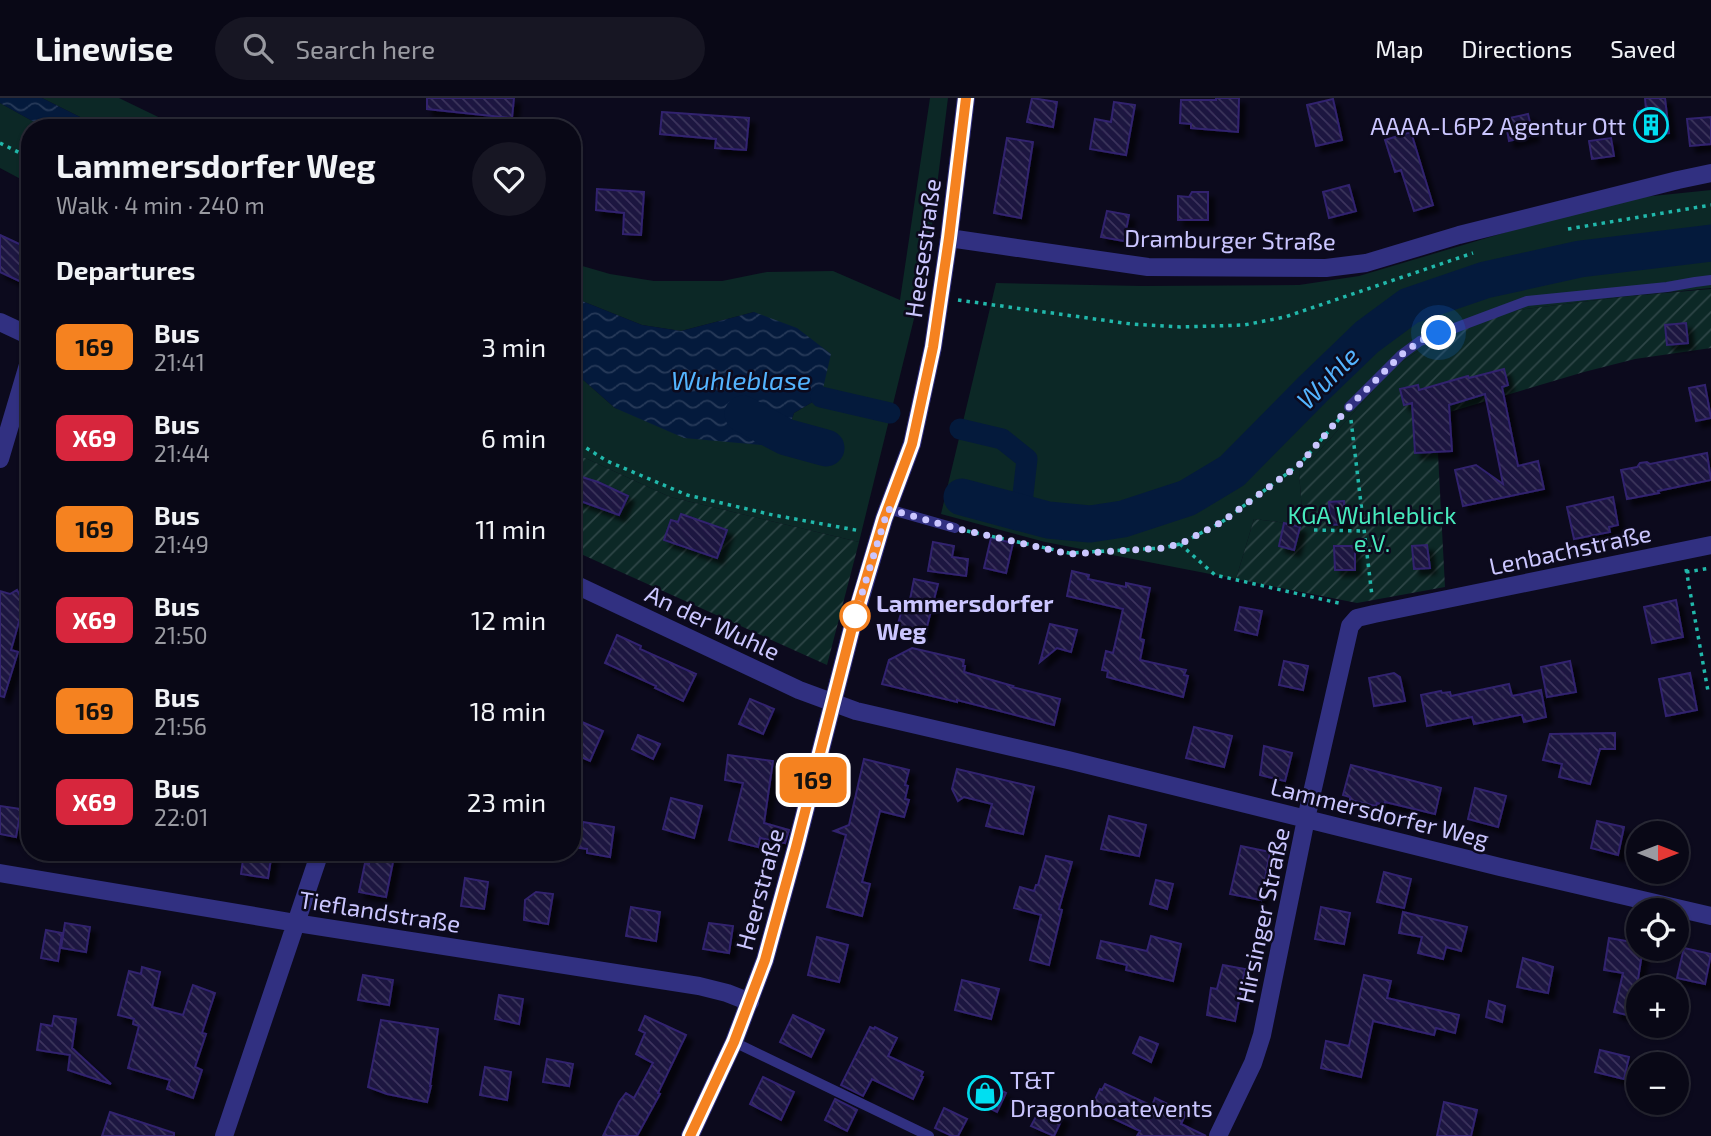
<!DOCTYPE html>
<meta charset="utf-8">
<style>
body{margin:0;font-family:"Exo 2",sans-serif;background:#171623;color:#f1f3f6;height:100vh;display:flex;flex-direction:column;font-size:26px;white-space:nowrap}
*{box-sizing:border-box;margin:0}
p{font-size:23px;color:#999aa1}
.icon{flex:none;width:38px;height:38px;fill:none;stroke:currentColor;stroke-width:2;stroke-linecap:round;stroke-linejoin:round}
.map{position:relative;flex:1;overflow:hidden}
.details{position:absolute;left:21px;top:21px;width:560px;height:742px;display:flex;flex-direction:column;background:#090816;border-radius:28px;box-shadow:0 2px 5px #0004,0 0 0 2px #292935}
.details>*{flex:none}
.badge{padding:0 14px;border-radius:10px;font-size:24px;line-height:46px}
.needle{width:46px;rotate:90deg}
.controls{position:absolute;left:1626px;top:723px;display:grid;gap:14px}
.controls a{display:grid;place-items:center;width:63px;height:63px;border-radius:50%;background:#090816;box-shadow:0 2px 5px #0004,0 0 0 2px #292935;font-size:35px}
.you{position:absolute;width:35px;height:35px;margin:-18px;border:5px solid #fff;border-radius:50%;background:#1a73e8;box-shadow:0 0 0 10px #1a73e833}
.map>.badge{position:absolute;translate:-50% -50%;box-shadow:0 0 0 4px #fff}
h2{padding:0 35px;font-size:26px;line-height:63px}
.round{display:grid;place-items:center;flex:none;width:74px;height:74px;border-radius:37px;background:#171623}
.overview{display:flex;align-items:center;justify-content:space-between;height:119px;padding:0 35px}
h1{font-size:33px;font-weight:700;line-height:52px}
ul{padding:0;list-style:none}
li{display:flex;align-items:center;gap:21px;height:91px;padding:0 35px}
li div{flex:1}
li b{display:block;font-size:26px}
li em{font-style:normal}
li .badge{min-width:77px;font-weight:700;text-align:center}
header{display:flex;align-items:center;gap:42px;box-sizing:border-box;height:98px;padding:0 35px;background:#090816;border-bottom:2px solid #292935}
header strong{font-size:33px}
nav{display:flex;gap:38px;margin-inline-start:auto;font-size:24px}
.search{width:490px;height:63px;background:#171623;display:flex;align-items:center;gap:18px;box-sizing:border-box;padding:0 24px;border-radius:38px;color:#999aa1;font-size:26px}
.map>svg:first-child{display:block}
.green{fill:#0c2826}
.garden{fill:url(#garden-furrows)}
.water{fill:url(#water-waves)}
.lines{fill:none;stroke-linecap:round;stroke-linejoin:round}
.canal{stroke:#041a3c;stroke-width:21}
.river{stroke:#041a3c;stroke-width:37}
.building{fill:url(#building-back-hatch);stroke:#30236e;stroke-width:2;filter:url(#shadow)}
.path{stroke:#21b8ab;stroke-width:3.5;stroke-dasharray:3.5 5;stroke-linecap:butt}
.service{stroke:#313081;stroke-width:10}
.minor{stroke:#313081;stroke-width:18}
.tertiary{stroke:#313081;stroke-width:18}
.line-casing{stroke:#fff;stroke-width:16}
.line{stroke:#f58220;stroke-width:10}
.walk{stroke:#cbc6ff;stroke-width:7;stroke-dasharray:0 12.6}
.stop-dot{fill:#fff;stroke:#f58220;stroke-width:3.5}
.labels{text-anchor:middle;dominant-baseline:central;stroke-width:5;stroke-linejoin:round;paint-order:stroke}
.poi-label{font-size:24px;fill:#cbc6ff;stroke:#0c0a1d;text-anchor:end}
.street-label{font-size:24px;fill:#cbc6ff;stroke:#0c0a1d}
.park-label{font-size:24px;fill:#47eabd;stroke:#0c0a1d}
.stop-label{font-size:24px;font-weight:bold;fill:#cbc6ff;stroke:#0c0a1d;text-anchor:start}
.water-label{font-size:26px;font-style:italic;fill:#54b4ff;stroke:#0c0a1d}
</style>
<header>
<strong>Linewise</strong>
<div class="search"><svg class="icon" aria-label="search" viewBox="0 0 24 24"><circle cx="10" cy="10" r="6"/><path d="M15 15l6 6"/></svg>Search here</div>
<nav><a>Map</a><a>Directions</a><a>Saved</a></nav>
</header>
<div class="map">
<svg width="1711" height="1038" viewBox="0 0 1711 1038">
<defs>
<pattern id="garden-furrows" width="10" height="10" patternUnits="userSpaceOnUse" patternTransform="scale(1.75)"><rect width="10" height="10" fill="#0c2826"/><path d="M-1 1l2-2M0 10L10 0M9 11l2-2" fill="none" stroke="#2e4647"/></pattern>
<pattern id="water-waves" width="16" height="10" patternUnits="userSpaceOnUse" patternTransform="scale(1.75)"><rect width="16" height="10" fill="#041a3c"/><path d="M0 5q4-4 8 0t8 0" fill="none" stroke="#273a59"/></pattern>
<pattern id="building-back-hatch" width="6" height="6" patternUnits="userSpaceOnUse" patternTransform="scale(1.75)"><rect width="6" height="6" fill="#1c1440"/><path d="M-1 5l2 2M0 0l6 6M5-1l2 2" fill="none" stroke="#3c355d"/></pattern>
<filter id="shadow"><feDropShadow dx="6" dy="6" stdDeviation="2" flood-color="#0009"/></filter>
</defs>
<rect width="100%" height="100%" fill="#0c0a1d"/>
<!-- green -->
<path class="green" d="M42 0H119L181 30H102Z
M930 0H948L927 168 859 444 670 399 572 354V272L615 310 782 349 794 315 821 299 754 214 681 233 642 227 572 199V165L610 176 654 183H722L767 174 833 173 900 202Z
M0 5 45 30H30V86L0 70Z
M1711 92V190L1630 198 1503 214 1432 244 1394 269 1314 359 1299 373 1303 427 1254 421 1236 481 1045 444 941 416 996 185 1142 188 1299 187 1359 178 1604 105 1633 100Z"/>
<!-- garden -->
<path class="garden" d="M1711 191V250L1635 261 1584 274 1436 318 1445 489 1357 505 1236 481 1254 421 1303 427 1299 373 1314 359 1394 269 1432 244 1503 214 1630 198Z
M572 354 670 399 859 444 827 567 572 452Z"/>
<!-- water -->
<path class="water" d="M0 0H42L102 30H45L0 5Z
M572 199 642 227 681 233 754 214 797 230 831 256 821 299 794 315 782 349 684 340 615 310 572 272Z"/>
<g class="lines">
<!-- canal -->
<path class="canal" d="M821 299 890 315
M960 331 1002 341 1027 361 1021 414"/>
<!-- river -->
<path class="river" d="M743 316 786 339 826 350
M962 399 1048 422 1090 426 1123 421 1187 400 1232 373 1313 291 1367 239 1409 208 1485 182 1580 161 1711 145"/>
</g>
<!-- building -->
<path class="building" d="M427 0H514L512 20 427 11Z
M1032 0 1057 4 1053 29 1027 24Z
M1216 0H1239L1238 34 1191 30V26L1180 25 1181 2H1216Z
M1645 0H1665L1669 35 1641 38 1638 13 1646 12Z
M1333 1 1342 42 1316 48 1307 7Z
M1114 4 1135 7 1126 57 1090 51 1095 21 1111 24Z
M662 14 749 20 746 52 715 50 716 41 660 36Z
M1528 16 1533 37 1509 43 1505 21Z
M1711 19V46L1690 48 1687 21Z
M1411 34 1433 107 1414 113 1401 72 1395 74 1385 42Z
M1007 40 1033 44 1021 120 994 115Z
M1611 40 1614 58 1592 61 1589 43Z
M1349 87 1356 113 1329 120 1323 94Z
M597 91 644 94 641 137 623 136 624 115 596 112Z
M1192 94H1208V122H1178V98L1189 99Z
M1107 113 1129 117 1124 143 1101 139Z
M0 137 30 151V188L0 174Z
M1686 225 1688 245 1667 247 1665 227Z
M1504 271 1508 287 1502 289 1518 368 1538 363 1544 391 1463 408 1455 372 1476 367 1503 386 1485 296 1449 307 1452 353 1415 355 1412 305 1404 307 1400 291 1418 287 1419 292 1468 278 1469 280Z
M1705 287 1711 320 1696 323 1689 290Z
M1707 355 1711 382 1658 393 1659 395 1627 401 1621 372 1637 369 1640 365 1647 364 1650 366Z
M572 376 598 384 628 398 619 417 572 400Z
M1613 399 1618 427 1609 429 1610 434 1574 441 1567 409Z
M1344 403 1345 426 1330 427 1329 404Z
M681 416 727 432 717 460 664 442 671 422 678 424Z
M1284 425 1300 429 1294 452 1279 448Z
M991 440 1013 445 1006 475 984 470Z
M933 444 954 448 952 459 968 461 966 478 928 473Z
M1427 447 1430 470 1414 471 1412 448Z
M1334 448H1355V472H1335Z
M1072 473 1089 477 1088 481 1126 489V485L1150 490 1140 541 1144 542 1140 562 1186 572 1184 577 1188 578 1183 599 1107 579 1108 573 1102 572 1106 553 1113 555 1123 511 1067 498Z
M914 481 938 486 925 536 897 529 904 505 909 507Z
M17 492 29 515 20 520 11 552 18 554 4 599 0 598V493L10 496Z
M1676 502 1683 539 1652 545 1644 509Z
M1240 509 1262 513 1257 537 1235 532Z
M1050 526 1077 532 1071 554 1057 550 1040 564Z
M617 537 641 548 640 551 696 576 683 603 655 590 656 588 605 565Z
M912 550 964 562 963 568H965L964 574 1013 588 1012 589 1060 601 1054 627 957 602V604L882 586 889 562Z
M1284 563 1308 568 1303 592 1279 587Z
M1570 563 1576 594 1547 599 1541 569Z
M1394 575 1400 579 1405 603 1374 608 1369 580Z
M1690 575 1697 612 1666 618 1659 581Z
M1509 586 1512 598 1541 592 1546 619 1524 624 1522 617H1519L1474 626 1472 619 1427 628 1421 597 1441 593 1442 595 1450 594 1451 598Z
M750 601 774 611 763 636 739 626Z
M582 624 603 633 590 663 572 655V645Z
M1194 629 1232 638 1224 669 1186 660Z
M1615 635V651H1600L1590 686 1559 679 1562 666 1543 662 1550 636Z
M638 637 660 646 653 661 632 651Z
M1264 648 1292 655 1285 683 1260 677Z
M728 657 773 663 764 725 789 732 785 745 760 740 758 749 729 742 743 685 725 682Z
M864 661 909 672 905 687 908 688 905 701 909 702 904 719 880 713 862 784 870 786 862 818 827 809 846 737 834 733 849 727Z
M1351 667 1441 690 1435 716 1385 704 1384 707 1377 705 1376 708 1350 702V699L1343 697Z
M957 671 1034 689 1023 736 986 728 992 706 964 699 958 703 952 691Z
M1475 690 1506 698 1498 729 1468 721Z
M671 700 702 708 694 740 663 731Z
M0 708 21 711 16 739 0 736Z
M1109 718 1146 727 1139 758 1101 751Z
M1597 723 1624 729 1618 757 1591 750Z
M583 724 614 729 610 759 587 755V751L579 750Z
M1241 748 1270 754 1261 802 1230 796Z
M244 754H272L268 780 241 776Z
M371 754H395L386 799 359 794 365 765 369 766Z
M1046 758 1072 764 1059 811 1062 812 1049 867 1030 862 1041 817 1014 810 1020 789 1034 793 1036 787H1038Z
M1384 774 1411 781 1404 810 1377 804Z
M465 780 488 784 484 811 461 808Z
M1156 782 1173 786 1167 811 1150 806Z
M536 794 553 796 548 826 524 822 525 802Z
M631 809 660 814 656 843 626 838Z
M1321 809 1350 815 1344 846 1315 841Z
M1403 814 1467 829 1461 853 1446 849 1443 861 1418 855 1422 839 1399 835Z
M65 825 90 829 86 854 61 850Z
M709 825 733 828 729 855 703 851Z
M46 832 62 835 58 863 41 860Z
M1151 838 1181 846 1173 883 1126 872 1127 867 1097 860 1101 843 1147 853Z
M817 839 848 847 839 884 808 877Z
M1609 840 1638 845V850H1643L1632 918 1614 914 1623 875 1604 872Z
M1684 850 1711 856 1705 886 1677 880Z
M1523 860 1553 869 1548 895 1517 889Z
M1223 867 1245 871 1235 923 1207 917 1211 890 1217 891Z
M142 869 160 874 152 909 183 917 193 887 215 895 202 935 206 936 195 969 202 972 193 1000 167 991 170 982 128 970 139 928 133 926 134 921 118 917 129 873 141 876Z
M363 877 393 882 389 907 358 902Z
M1364 877 1391 883 1387 900 1459 917 1455 935 1436 930 1434 937 1373 923 1361 979 1321 970 1326 943 1349 948Z
M962 882 999 891 991 921 955 912Z
M499 897 523 901 519 926 495 921Z
M1489 903 1505 908 1502 924 1486 919Z
M793 917 824 932 811 959 780 944Z
M54 918 76 921 72 950 111 986 68 972 70 957 37 952 41 926 52 928Z
M645 918 686 937 658 995 660 996 637 1038H603L619 1004 626 995 634 1000 653 965 636 956 645 935 639 932Z
M381 922 438 931 430 988H431L427 1004 387 996 368 989Z
M870 929 874 931 875 929 897 940 888 958 923 974 921 978 923 979 913 1001 872 981 863 998 841 987Z
M1140 939 1158 946 1151 964 1133 955Z
M1600 952 1629 959 1624 981 1595 974Z
M547 961 573 966 569 988 543 984Z
M485 969 511 974 507 1002 480 997Z
M763 979 794 994 781 1022 750 1006Z
M984 984 1006 995 997 1014 975 1003Z
M1105 986 1152 1008 1155 1000 1186 1015 1181 1026 1206 1038H1137L1140 1033 1091 1010 1100 991 1102 992Z
M835 1001 857 1012 847 1033 825 1022Z
M1444 1004 1477 1012 1471 1038H1437Z
M1041 1009 1063 1019 1054 1038 1031 1028Z
M944 1010 967 1021 958 1038H952L935 1030Z
M110 1014 174 1035V1038H102Z"/>
<g class="lines">
<!-- path -->
<path class="path" d="M0 45 30 60
M1568 131 1711 107
M958 202 1131 226 1180 229 1244 227 1285 219 1473 155
M1351 322 1372 498
M572 341 607 363 687 397 773 417 861 433
M1314 432 1364 433
M967 433 1069 455 1163 450 1180 446 1222 424 1300 366 1341 319
M1180 446 1215 477 1343 506
M1686 471 1708 593
M1686 474 1711 470"/>
<!-- service -->
<path class="service" d="M1349 309 1401 257 1420 243 1527 203 1667 189 1695 184 1711 182
M888 411 955 430
M734 944 929 1038"/>
<!-- minor -->
<path class="minor" d="M949 140 1148 169 1326 170 1366 165 1459 137 1678 82 1711 75
M0 224 30 238
M0 361 30 260
M572 485 799 592 856 613 1068 662 1500 769 1711 818
M0 775 296 825 699 888 727 895 750 904
M224 1038 320 754
M1218 1038 1253 965 1262 937 1306 721 1350 528 1357 520 1374 516 1711 447"/>
<!-- tertiary -->
<path class="tertiary" d="M690 1038 734 944 765 862 796 749 853 526 884 421 912 346 933 249 949 140 966 0"/>
</g>
<g class="lines">
<!-- line casing -->
<g class="line-casing">
<path id="line" d="M690 1038 734 944 765 862 796 749 855 518 884 421 912 346 933 249 949 140 966 0"/>
</g>
<!-- line -->
<use href="#line" class="line"/>
<!-- walk -->
<path class="walk" d="M855 518 888 411 955 430 1069 456 1163 450 1180 446 1222 424 1300 366 1349 309 1401 257 1420 243 1439 235"/>
</g>
<!-- icons -->
<defs>
<g id="building-ring" transform="scale(1.75)"><circle r="9.5" fill="#0c0a1d" stroke="#00dff1" stroke-width="1.5"/><path d="M-4-6H4V6H1V3H-1V6H-4ZM-2.5-4.3h1.7v1.8h-1.7ZM.8-4.3h1.7v1.8H.8ZM-2.5-1h1.7V.8h-1.7ZM.8-1h1.7V.8H.8Z" fill="#00dff1"/></g>
<g id="shop-ring" transform="scale(1.75)"><circle r="9.5" fill="#0c0a1d" stroke="#00dff1" stroke-width="1.5"/><path d="M-5-2.5h2.3a2.7 3.5 0 0 1 5.4 0H5L5.5 6h-11ZM-1.5-2.5h3a1.5 2.3 0 0 0-3 0Z" fill="#00dff1"/></g>
</defs>
<g fill-rule="evenodd">
<use href="#building-ring" x="1651" y="27"/>
<use href="#shop-ring" x="985" y="995"/>
</g>
<!-- markers -->
<circle class="stop-dot" cx="855" cy="518" r="14"/>
<g class="labels">
<!-- poi labels -->
<g class="poi-label">
<text x="1626" y="27">AAAA-L6P2 Agentur Ott</text>
<text x="1010" y="981" text-anchor="start">T&amp;T<tspan x="1010" dy="28">Dragonboatevents</tspan></text>
</g>
<!-- street labels -->
<g class="street-label">
<text transform="translate(1230 141) rotate(1)">Dramburger Straße</text>
<text transform="translate(922 150) rotate(-82)">Heesestraße</text>
<text transform="translate(1570 451) rotate(-12)">Lenbachstraße</text>
<text transform="translate(713 524) rotate(25)">An der Wuhle</text>
<text transform="translate(1380 714) rotate(14)">Lammersdorfer Weg</text>
<text transform="translate(759 791) rotate(-75)">Heerstraße</text>
<text transform="translate(380 813) rotate(9)">Tieflandstraße</text>
<text transform="translate(1262 817) rotate(-78)">Hirsinger Straße</text>
</g>
<!-- park labels -->
<g class="park-label">
<text x="1372" y="416">KGA Wuhleblick<tspan x="1372" dy="28">e.V.</tspan></text>
</g>
<!-- stop labels -->
<g class="stop-label">
<text x="876" y="504">Lammersdorfer<tspan x="876" dy="28">Weg</tspan></text>
</g>
<!-- water labels -->
<g class="water-label">
<text transform="translate(1327 279) rotate(-45)">Wuhle</text>
<text x="741" y="281">Wuhleblase</text>
</g>
</g>
</svg>
<div class="controls">
<a><svg class="needle" viewBox="-14 -14 28 28"><path d="M0-13l5 13h-10z" fill="#e53935"/><path d="M0 13l5-13h-10z" fill="#999aa1"/></svg></a>
<a><svg class="icon" aria-label="locate" viewBox="0 0 24 24"><circle cx="12" cy="12" r="6"/><path d="M12 2v4M12 18v4M2 12h4M18 12h4"/></svg></a>
<a>+</a>
<a>−</a>
</div>
<div class="you" style="left:1439px;top:235px"></div>
<b class="badge" style="left:813px;top:682px;background:#f58220;color:#111">169</b>
<section class="details">
<div class="overview"><div><h1>Lammersdorfer Weg</h1><p>Walk · 4 min · 240 m</p></div><a class="round"><svg class="icon" aria-label="heart" viewBox="0 0 24 24"><path d="M12 20l-8-8c-3-5 5-10 8-4 3-6 11-1 8 4z"/></svg></a></div>
<h2>Departures</h2>
<ul>
<li><span class="badge" style="background:#f58220;color:#111">169</span><div><b>Bus</b><p>21:41</p></div><em>3 min</em></li>
<li><span class="badge" style="background:#d7263d;color:#fff">X69</span><div><b>Bus</b><p>21:44</p></div><em>6 min</em></li>
<li><span class="badge" style="background:#f58220;color:#111">169</span><div><b>Bus</b><p>21:49</p></div><em>11 min</em></li>
<li><span class="badge" style="background:#d7263d;color:#fff">X69</span><div><b>Bus</b><p>21:50</p></div><em>12 min</em></li>
<li><span class="badge" style="background:#f58220;color:#111">169</span><div><b>Bus</b><p>21:56</p></div><em>18 min</em></li>
<li><span class="badge" style="background:#d7263d;color:#fff">X69</span><div><b>Bus</b><p>22:01</p></div><em>23 min</em></li>
</ul>
</section>
</div>
